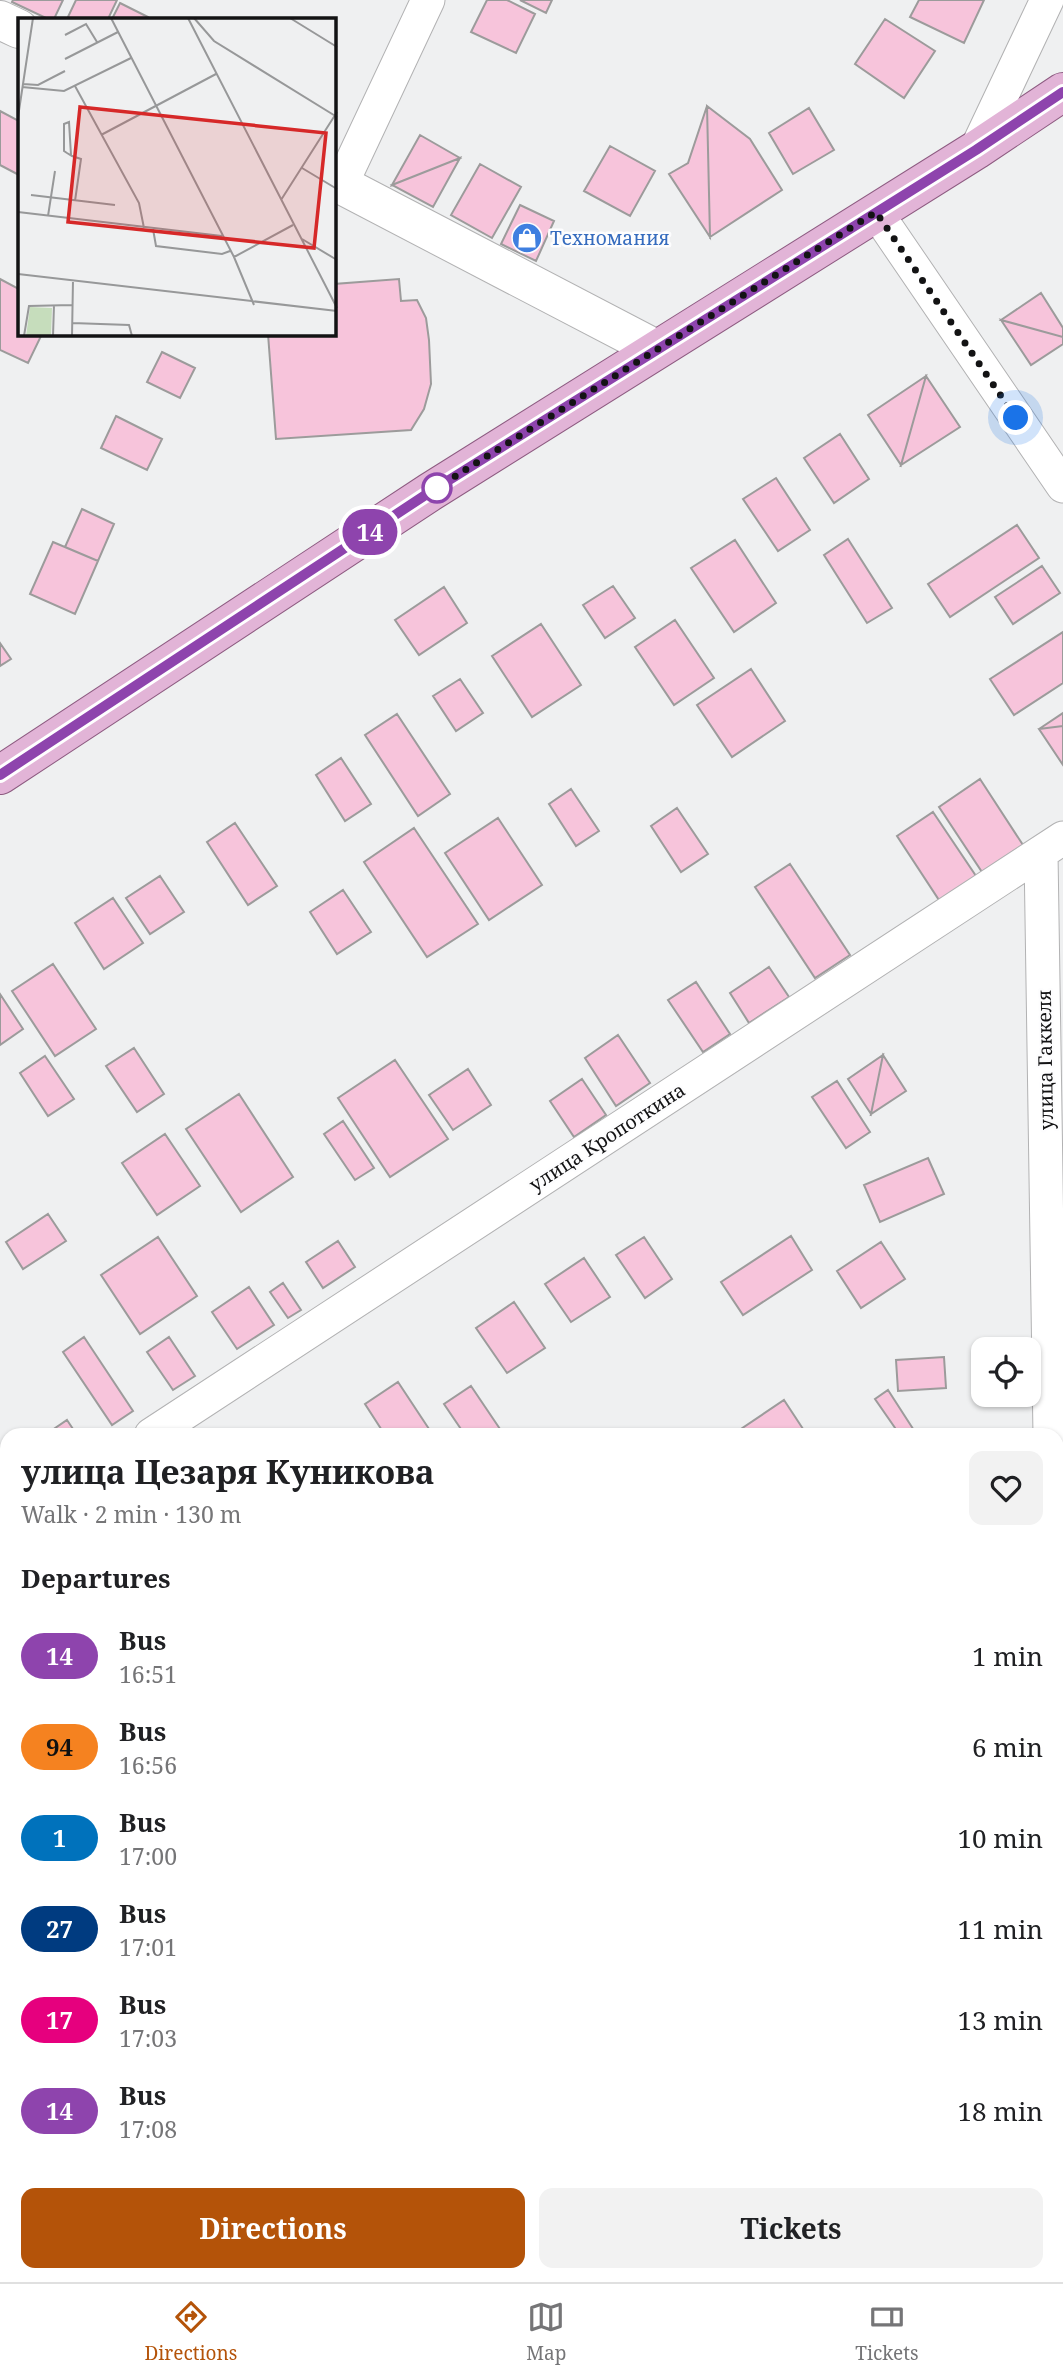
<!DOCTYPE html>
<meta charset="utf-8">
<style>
body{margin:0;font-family:"Noto Serif",serif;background:#f2f2f2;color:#202124;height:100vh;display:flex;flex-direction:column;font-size:26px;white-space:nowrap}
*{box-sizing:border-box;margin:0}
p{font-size:23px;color:#757577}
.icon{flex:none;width:38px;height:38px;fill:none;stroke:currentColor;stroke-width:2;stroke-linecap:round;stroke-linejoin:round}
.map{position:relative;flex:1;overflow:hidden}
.panel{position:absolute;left:0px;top:1428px;width:1064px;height:854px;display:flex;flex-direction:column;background:#fff;border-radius:21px 21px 0 0;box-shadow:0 2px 5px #0004}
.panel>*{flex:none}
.badge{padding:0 14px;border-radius:23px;font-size:24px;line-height:46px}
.fabs{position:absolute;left:971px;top:1337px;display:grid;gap:14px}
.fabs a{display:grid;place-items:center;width:70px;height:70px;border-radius:14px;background:#fff;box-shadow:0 2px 5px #0004;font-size:35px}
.you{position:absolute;width:35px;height:35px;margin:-18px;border:5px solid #fff;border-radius:50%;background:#1a73e8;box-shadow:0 0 0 10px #1a73e833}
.map>.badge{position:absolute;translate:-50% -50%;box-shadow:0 0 0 4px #fff}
h2{padding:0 21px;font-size:26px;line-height:63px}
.round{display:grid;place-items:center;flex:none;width:74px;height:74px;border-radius:14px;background:#f2f2f2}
.headline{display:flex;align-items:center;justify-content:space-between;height:119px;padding:0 21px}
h1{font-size:33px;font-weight:700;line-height:52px}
.action{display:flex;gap:14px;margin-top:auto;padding:14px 21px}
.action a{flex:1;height:80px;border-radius:14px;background:#b45309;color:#fff;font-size:28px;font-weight:700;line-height:80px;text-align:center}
.action a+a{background:#f2f2f2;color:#202124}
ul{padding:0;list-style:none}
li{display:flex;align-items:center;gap:21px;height:91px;padding:0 21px}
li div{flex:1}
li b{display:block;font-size:26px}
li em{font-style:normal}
li .badge{min-width:77px;font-weight:700;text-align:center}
.dock{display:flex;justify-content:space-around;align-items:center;height:98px;border-top:2px solid #e0e0e0;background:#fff;font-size:19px;color:#757577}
.dock a{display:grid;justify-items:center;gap:4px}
.dock .on{color:#b45309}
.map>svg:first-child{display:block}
.building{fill:#f7c4db;stroke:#9c9b9b;stroke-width:2}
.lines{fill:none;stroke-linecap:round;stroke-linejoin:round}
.lane-casing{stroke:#b2b2b3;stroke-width:19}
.street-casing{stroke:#b2b2b3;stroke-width:35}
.secondary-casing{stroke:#b2b2b3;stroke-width:40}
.primary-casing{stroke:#8d5b81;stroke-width:40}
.lane{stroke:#fff;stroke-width:18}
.street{stroke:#fff;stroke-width:33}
.secondary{stroke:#fff;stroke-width:38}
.primary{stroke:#e2b4d7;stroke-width:38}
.line-casing{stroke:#fff;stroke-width:16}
.line{stroke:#8e44ad;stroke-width:10}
.walk{stroke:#131314;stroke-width:7;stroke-dasharray:0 12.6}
.stop-dot{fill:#fff;stroke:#8e44ad;stroke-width:3.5}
.labels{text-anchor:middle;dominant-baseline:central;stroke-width:5;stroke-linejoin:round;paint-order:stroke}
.shop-label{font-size:19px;fill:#366cbe;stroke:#fdfdfe;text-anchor:start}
.street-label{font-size:19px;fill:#131314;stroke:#fdfdfe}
.inset-road{fill:none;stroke:#979899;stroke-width:2}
.view{fill:#d62828;fill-opacity:0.15;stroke:#d62828;stroke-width:3.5}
.inset-edge{fill:none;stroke:#131314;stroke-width:3.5}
</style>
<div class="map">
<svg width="1063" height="2282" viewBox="0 0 1063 2282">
<rect width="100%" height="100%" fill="#eff0f1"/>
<!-- building -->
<path class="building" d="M13 0H63L54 19H48L12 2Z
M76 0H117L108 19H67Z
M487 0H507L535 14 516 53 471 32Z
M520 0H552L546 13Z
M919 0H984L964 43 910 17Z
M120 3 148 17 147 19H112Z
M885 19 935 51 904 98 855 64Z
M707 106 710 237 669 174 688 163Z
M707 106 750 139 782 190 710 237Z
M809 108 834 150 793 174 769 133Z
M0 111 19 121V175L0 165Z
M420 135 460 158 392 185Z
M610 146 655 171 630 216 584 191Z
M460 158 433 207 392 185Z
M480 164 521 187 492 238 451 215Z
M520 205 554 221 536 261 501 244Z
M0 279 19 289V334H42L28 363 0 350Z
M399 279 401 301 417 300 426 318 429 340 431 384 424 409 411 430 276 439 268 334H334V284Z
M1041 293 1063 328V337L1001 320Z
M1001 320 1063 337V344L1031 365Z
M162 352 195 368 180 398 147 382Z
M926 376 901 465 868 415Z
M926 376 960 427 901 465Z
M116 416 162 439 147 470 101 448Z
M840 434 869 479 834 503 804 458Z
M776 478 810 530 778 551 743 499Z
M82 509 114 524 98 561 65 547Z
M1017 525 1039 558 950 617 928 584Z
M848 539 892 608 867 623 824 555Z
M735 540 776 603 734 632 691 568Z
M53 542 98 561 75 614 30 594Z
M1042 566 1060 593 1013 624 995 597Z
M613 586 635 618 605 638 583 605Z
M444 587 467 623 419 655 395 620Z
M675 620 714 678 674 705 635 647Z
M541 624 581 685 532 717 492 656Z
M1063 632V683L1014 715 990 679Z
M0 643 11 659 0 666Z
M751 669 785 721 732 757 697 705Z
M460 679 483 713 456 731 433 696Z
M1063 713V726L1039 729Z
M397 714 450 794 418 816 365 735Z
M1063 726V765L1039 729Z
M341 758 371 804 345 821 316 775Z
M980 779 1023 845 982 872 939 807Z
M571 789 599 831 576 846 549 804Z
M677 808 708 854 681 872 651 826Z
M933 812 976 876 939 900 897 836Z
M498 818 542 885 489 920 445 853Z
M235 823 277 886 248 905 207 842Z
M414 828 478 924 427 957 364 862Z
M790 864 850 955 815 978 755 887Z
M160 876 184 912 150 934 126 898Z
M343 890 371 932 337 954 310 912Z
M113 898 143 943 104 969 75 923Z
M53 964 96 1029 55 1056 12 991Z
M769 967 789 997 749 1023 730 993Z
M696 982 730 1034 703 1052 668 1000Z
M0 994 23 1029 0 1045Z
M618 1035 650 1083 616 1106 585 1058Z
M134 1048 164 1094 137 1112 106 1066Z
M883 1055 871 1114 848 1079Z
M883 1055 906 1091 871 1114Z
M45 1056 74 1099 48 1116 20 1073Z
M395 1060 448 1139 390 1177 338 1098Z
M468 1069 491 1105 453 1130 429 1095Z
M582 1079 606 1115 574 1137 550 1101Z
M837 1081 870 1132 846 1148 812 1097Z
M239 1094 293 1177 241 1212 186 1129Z
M343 1121 374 1168 355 1180 324 1134Z
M165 1134 200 1186 157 1215 122 1163Z
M928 1158 944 1194 880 1222 864 1185Z
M48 1214 66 1241 23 1269 6 1242Z
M791 1236 812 1270 743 1315 721 1282Z
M158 1237 197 1296 140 1334 101 1275Z
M644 1237 672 1279 645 1298 616 1255Z
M338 1241 355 1267 323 1288 306 1262Z
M881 1242 905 1279 861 1308 837 1271Z
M584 1258 610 1297 571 1322 545 1284Z
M283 1283 301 1310 288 1318 270 1292Z
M249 1287 274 1325 237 1349 212 1312Z
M514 1302 545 1348 507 1373 476 1328Z
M84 1337 133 1411 112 1425 63 1352Z
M169 1337 195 1376 173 1390 147 1352Z
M944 1357 946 1388 898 1391 896 1360Z
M398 1382 431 1432 427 1435H385L365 1404Z
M471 1386 502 1432 498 1435H465L444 1404Z
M888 1390 917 1435H900L875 1399Z
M784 1400 807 1435H732Z
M67 1420 77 1435H45Z
M0 1452 7 1463V1503L0 1507Z
M7 1615V1653L0 1650V1620Z
M0 1650 7 1653V1688L0 1678Z
M7 1900V1931L0 1920V1905Z
M0 2046 7 2056V2074L0 2078Z
M8 2275H88L92 2282H0Z"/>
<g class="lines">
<!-- lane casing -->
<g class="lane-casing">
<path id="lane" d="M1057 1496H1063
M462 2282 463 2275
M860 2282 861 2275"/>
</g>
<!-- street casing -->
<g class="street-casing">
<path id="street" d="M976 150 1047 0
M341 185 428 0
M876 212 1063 486
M1041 853 1050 1435
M151 1435 1063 838
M0 1534 7 1529
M0 1689 7 1700
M0 2220 7 2215
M1031 2282 1032 2275"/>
</g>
<!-- secondary casing -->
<g class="secondary-casing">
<path id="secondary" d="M0 20 19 29
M334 181 656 349"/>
</g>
<!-- primary casing -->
<g class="primary-casing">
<path id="primary" d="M0 775 430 492 976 150 1063 92"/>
</g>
<!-- lane -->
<use href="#lane" class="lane"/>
<!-- street -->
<use href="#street" class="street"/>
<!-- secondary -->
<use href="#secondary" class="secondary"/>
<!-- primary -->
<use href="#primary" class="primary"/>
</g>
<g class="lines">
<!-- line casing -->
<g class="line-casing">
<path id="line" d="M0 775 430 492 976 150 1063 92"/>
</g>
<!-- line -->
<use href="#line" class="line"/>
<!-- walk -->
<path class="walk" d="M437 488 430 492 876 212 1016 418"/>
</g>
<!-- icons -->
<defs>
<g id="shop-disc" transform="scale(1.575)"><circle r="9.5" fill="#3f7fe0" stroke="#fdfdfe"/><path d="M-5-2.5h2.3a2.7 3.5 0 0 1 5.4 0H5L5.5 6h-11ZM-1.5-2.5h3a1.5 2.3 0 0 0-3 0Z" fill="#fff"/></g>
</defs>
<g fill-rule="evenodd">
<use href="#shop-disc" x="527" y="238"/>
</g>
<!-- markers -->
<circle class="stop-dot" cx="437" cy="488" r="14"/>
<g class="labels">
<!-- shop labels -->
<g class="shop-label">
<text x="550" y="238">Техномания</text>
</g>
<!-- street labels -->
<g class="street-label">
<text transform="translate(1045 1060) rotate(-91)">улица Гаккеля</text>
<text transform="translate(607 1137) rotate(-33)">улица Кропоткина</text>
</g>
</g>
<!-- overview -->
<g transform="translate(18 18)">
<rect width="318" height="318" fill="#eff0f1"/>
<path d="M12 289 34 290 33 318H8Z" fill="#c6ddbc"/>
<path class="inset-road" d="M93 0 216 239 236 287M170 0 319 290M176 0 196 23 319 99M272 0 319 29M47 17 68 6 79 24M47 41 100 14M5 66 20 67 47 53M57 68 121 185 126 210M4 69 46 73 113 40M0 99 15 0M83 117 198 56M53 137 51 104 46 106V133L49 135 54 138 63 141 57 183M284 150 319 171M13 177 97 187M263 182 319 94M0 194 204 218M30 198 37 153M135 211 138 228 204 236 212 233M284 221 319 242M216 239 275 207M0 256 319 293M54 305 111 307 114 318M6 318 11 288 54 287M35 318 36 287M54 318 55 262"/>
<path class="view" d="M62 89 308 115 296 230 50 204Z"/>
<rect width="318" height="318" class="inset-edge"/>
</g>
</svg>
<div class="fabs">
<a><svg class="icon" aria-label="locate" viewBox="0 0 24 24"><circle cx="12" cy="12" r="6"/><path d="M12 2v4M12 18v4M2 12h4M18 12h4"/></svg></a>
</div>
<div class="you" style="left:1016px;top:418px"></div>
<b class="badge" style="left:370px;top:532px;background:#8e44ad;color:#fff">14</b>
<section class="panel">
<div class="headline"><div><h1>улица Цезаря Куникова</h1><p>Walk · 2 min · 130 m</p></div><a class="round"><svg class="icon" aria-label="heart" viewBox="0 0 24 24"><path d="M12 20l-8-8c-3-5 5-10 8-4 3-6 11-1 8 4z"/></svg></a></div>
<h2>Departures</h2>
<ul>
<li><span class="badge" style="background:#8e44ad;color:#fff">14</span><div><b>Bus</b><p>16:51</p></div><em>1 min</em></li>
<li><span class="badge" style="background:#f58220;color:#111">94</span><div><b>Bus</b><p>16:56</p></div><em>6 min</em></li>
<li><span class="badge" style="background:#0072bc;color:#fff">1</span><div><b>Bus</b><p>17:00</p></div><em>10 min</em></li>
<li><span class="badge" style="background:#003b80;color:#fff">27</span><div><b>Bus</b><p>17:01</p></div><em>11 min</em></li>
<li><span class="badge" style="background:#e6007e;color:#fff">17</span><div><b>Bus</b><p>17:03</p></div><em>13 min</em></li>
<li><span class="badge" style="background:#8e44ad;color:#fff">14</span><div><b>Bus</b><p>17:08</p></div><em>18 min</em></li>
</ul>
<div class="action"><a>Directions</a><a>Tickets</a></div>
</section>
</div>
<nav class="dock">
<a class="on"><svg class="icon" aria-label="directions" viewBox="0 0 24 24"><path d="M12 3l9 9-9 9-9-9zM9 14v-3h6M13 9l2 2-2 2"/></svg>Directions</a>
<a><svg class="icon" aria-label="map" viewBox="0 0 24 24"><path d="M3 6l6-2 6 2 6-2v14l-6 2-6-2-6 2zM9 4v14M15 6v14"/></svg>Map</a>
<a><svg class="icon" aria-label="tickets" viewBox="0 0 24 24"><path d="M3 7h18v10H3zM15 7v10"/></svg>Tickets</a>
</nav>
